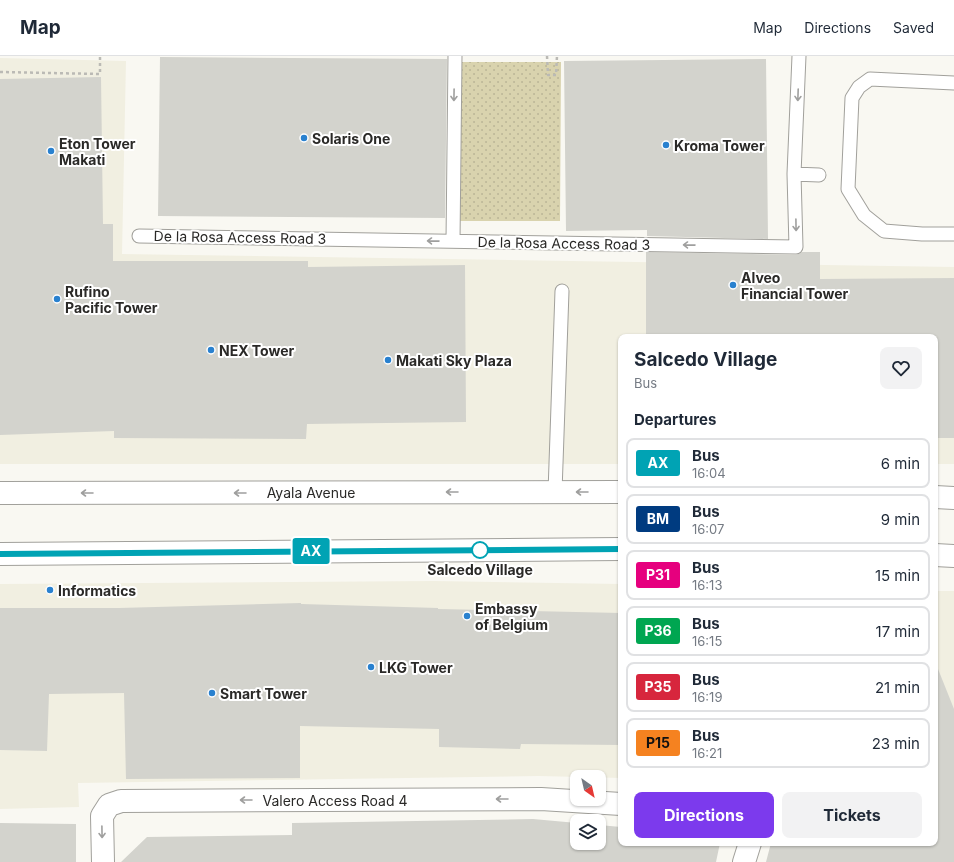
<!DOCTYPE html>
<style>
body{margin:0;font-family:Inter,sans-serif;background:#f2f2f3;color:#1f2937;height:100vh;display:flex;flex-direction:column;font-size:15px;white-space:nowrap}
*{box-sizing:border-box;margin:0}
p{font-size:13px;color:#747a83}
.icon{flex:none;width:22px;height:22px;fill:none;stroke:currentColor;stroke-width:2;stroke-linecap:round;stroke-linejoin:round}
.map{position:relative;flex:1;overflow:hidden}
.drawer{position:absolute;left:618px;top:278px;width:320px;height:512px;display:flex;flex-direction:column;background:#fff;border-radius:8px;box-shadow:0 1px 3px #0004}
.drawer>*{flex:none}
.badge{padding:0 8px;border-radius:3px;font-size:14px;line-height:26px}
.needle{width:26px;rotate:146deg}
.tools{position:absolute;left:570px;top:714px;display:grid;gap:8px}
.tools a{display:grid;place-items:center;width:36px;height:36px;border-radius:8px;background:#fff;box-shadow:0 1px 3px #0004;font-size:20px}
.map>.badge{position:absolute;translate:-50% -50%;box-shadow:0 0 0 2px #fff}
h2{padding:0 16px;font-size:15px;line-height:36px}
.round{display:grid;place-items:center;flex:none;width:42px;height:42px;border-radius:8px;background:#f2f2f3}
.overview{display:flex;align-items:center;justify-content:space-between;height:68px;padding:0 16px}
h1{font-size:19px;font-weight:700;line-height:30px}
.button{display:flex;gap:8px;margin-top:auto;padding:8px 16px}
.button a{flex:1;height:46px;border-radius:8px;background:#7c3aed;color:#fff;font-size:16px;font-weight:700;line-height:46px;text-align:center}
.button a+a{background:#f2f2f3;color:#1f2937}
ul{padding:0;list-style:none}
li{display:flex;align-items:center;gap:12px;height:50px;margin:0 8px 6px;padding:0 8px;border:2px solid #e0e1e3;border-radius:8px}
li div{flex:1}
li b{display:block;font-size:15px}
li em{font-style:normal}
li .badge{min-width:44px;font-weight:700;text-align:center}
header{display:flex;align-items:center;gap:24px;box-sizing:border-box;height:56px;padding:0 20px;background:#fff;border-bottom:1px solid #e0e1e3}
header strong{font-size:19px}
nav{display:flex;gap:22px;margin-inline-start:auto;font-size:14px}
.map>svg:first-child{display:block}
.built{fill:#f1efe1}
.park{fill:url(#park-dots)}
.building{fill:#d3d3cd}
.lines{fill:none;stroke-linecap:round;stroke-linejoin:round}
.service-casing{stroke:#a1a09b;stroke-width:15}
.minor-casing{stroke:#a1a09b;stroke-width:24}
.secondary-casing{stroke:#a1a09b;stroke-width:24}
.path{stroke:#bbbab5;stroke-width:2.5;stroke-dasharray:3 3;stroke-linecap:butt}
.service{stroke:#fff;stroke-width:13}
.minor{stroke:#fff;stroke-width:22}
.secondary{stroke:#fff;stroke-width:22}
.oneway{stroke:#9f9f9e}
.line-casing{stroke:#fff;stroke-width:9}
.line{stroke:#00a3b4;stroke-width:6}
.poi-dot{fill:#2981cf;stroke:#fff;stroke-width:1.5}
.stop-dot{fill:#fff;stroke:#00a3b4;stroke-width:2}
.labels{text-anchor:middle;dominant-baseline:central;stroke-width:4;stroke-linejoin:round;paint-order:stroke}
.poi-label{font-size:14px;font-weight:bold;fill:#2a2927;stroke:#fff;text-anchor:start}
.street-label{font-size:14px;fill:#2a2927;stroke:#fff}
.stop-label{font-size:14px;font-weight:bold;fill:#2a2927;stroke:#fff}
</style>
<header>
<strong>Map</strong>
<nav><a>Map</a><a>Directions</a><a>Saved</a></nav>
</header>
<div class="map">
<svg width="954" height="806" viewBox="0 0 954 806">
<defs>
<pattern id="park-dots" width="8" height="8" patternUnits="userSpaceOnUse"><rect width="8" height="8" fill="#d9d3ae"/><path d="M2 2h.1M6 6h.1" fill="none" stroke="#bab596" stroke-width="1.8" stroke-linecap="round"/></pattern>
</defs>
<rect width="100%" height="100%" fill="#f9f8f2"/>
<!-- built -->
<path class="built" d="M0 2 126 5 122 198 954 211V408H935V281H621V408H0Z
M434 525 621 528V722L539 720 78 727 79 751 0 753V528Z
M935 535H954V737L935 736Z"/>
<!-- park -->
<path class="park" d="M457 6H561L560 165H456Z"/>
<!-- building -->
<path class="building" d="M160 1 447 3 445 162 158 160Z
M766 3 768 183 647 180V174L566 175 564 5Z
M101 21 103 168H113V205H308V211L465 209 466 366 307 368 306 383 114 382V375L0 379V23Z
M646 196 796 199 802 196H820V223L954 222V382H935V281H646Z
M301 547V548L438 552V553L621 557V689L521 688 520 693 439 691V673L300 670V722L126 723 124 637 49 638 47 695 0 694V552H119Z
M936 608 954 653V806H766L771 787H935Z
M533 763 577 767V787H599V769L621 771V787H720L716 806H121L147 781 292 779V767Z
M0 767 76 768V806H0Z"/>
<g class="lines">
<!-- service casing -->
<g class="service-casing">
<path id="service" d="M954 27 870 23 859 31 852 42 848 133 864 159 884 175 922 178H954
M794 118 819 119
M139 180 796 191 794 118 799 0
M453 185 455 0
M555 436 562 235"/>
</g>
<!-- minor casing -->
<g class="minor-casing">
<path id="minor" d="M103 806 102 760 109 749 121 745 541 743 621 748
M744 806 750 787"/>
</g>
<!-- secondary casing -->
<g class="secondary-casing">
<path id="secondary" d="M0 437 621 436
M935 441 954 442
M0 498 621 493
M935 499 954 500"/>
</g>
<!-- path -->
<path class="path" d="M547 0 548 19H556L557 0
M0 16 100 18V0"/>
<!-- service -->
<use href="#service" class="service"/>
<!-- minor -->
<use href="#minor" class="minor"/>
<!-- secondary -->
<use href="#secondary" class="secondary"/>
</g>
<!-- one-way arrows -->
<defs><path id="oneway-shaft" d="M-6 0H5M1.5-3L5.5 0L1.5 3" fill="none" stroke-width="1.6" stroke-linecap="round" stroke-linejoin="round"/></defs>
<g class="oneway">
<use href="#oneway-shaft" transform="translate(454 39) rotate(91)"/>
<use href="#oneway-shaft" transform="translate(798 39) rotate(92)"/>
<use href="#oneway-shaft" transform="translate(796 169) rotate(89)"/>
<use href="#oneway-shaft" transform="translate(433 185) rotate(-179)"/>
<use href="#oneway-shaft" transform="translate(689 189) rotate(-179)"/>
<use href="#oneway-shaft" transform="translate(452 436) rotate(180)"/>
<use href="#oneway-shaft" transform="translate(582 436) rotate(180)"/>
<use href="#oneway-shaft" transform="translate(87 437) rotate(180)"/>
<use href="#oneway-shaft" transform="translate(240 437) rotate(180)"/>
<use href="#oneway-shaft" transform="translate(502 743) rotate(180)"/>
<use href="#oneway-shaft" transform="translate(246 744) rotate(180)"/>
<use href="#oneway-shaft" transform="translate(102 776) rotate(89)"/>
</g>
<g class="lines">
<!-- line casing -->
<g class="line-casing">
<path id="line" d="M0 498 621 493"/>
</g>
<!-- line -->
<use href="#line" class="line"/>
</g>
<!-- markers -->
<g class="poi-dot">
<circle cx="304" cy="82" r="4"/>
<circle cx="666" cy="89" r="4"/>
<circle cx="51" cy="95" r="4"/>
<circle cx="733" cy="229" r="4"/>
<circle cx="57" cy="243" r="4"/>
<circle cx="211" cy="294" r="4"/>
<circle cx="388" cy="304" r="4"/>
<circle cx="50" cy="534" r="4"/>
<circle cx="467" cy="560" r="4"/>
<circle cx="371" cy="611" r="4"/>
<circle cx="212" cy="637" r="4"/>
</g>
<circle class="stop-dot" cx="480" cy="494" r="8"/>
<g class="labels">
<!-- poi labels -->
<g class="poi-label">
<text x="312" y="82">Solaris One</text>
<text x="59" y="87">Eton Tower<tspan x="59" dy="16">Makati</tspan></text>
<text x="674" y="89">Kroma Tower</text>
<text x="741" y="221">Alveo<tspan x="741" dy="16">Financial Tower</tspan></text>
<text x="65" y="235">Rufino<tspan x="65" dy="16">Pacific Tower</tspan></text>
<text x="219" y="294">NEX Tower</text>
<text x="396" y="304">Makati Sky Plaza</text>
<text x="58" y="534">Informatics</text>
<text x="475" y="552">Embassy<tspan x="475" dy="16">of Belgium</tspan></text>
<text x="379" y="611">LKG Tower</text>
<text x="220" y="637">Smart Tower</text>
</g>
<!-- street labels -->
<g class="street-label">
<text transform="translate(240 181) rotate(1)">De la Rosa Access Road 3</text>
<text transform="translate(564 187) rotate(1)">De la Rosa Access Road 3</text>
<text x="311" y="436">Ayala Avenue</text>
<text x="335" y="744">Valero Access Road 4</text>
</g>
<!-- stop labels -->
<g class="stop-label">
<text x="480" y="513">Salcedo Village</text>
</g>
</g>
</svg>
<div class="tools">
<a><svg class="needle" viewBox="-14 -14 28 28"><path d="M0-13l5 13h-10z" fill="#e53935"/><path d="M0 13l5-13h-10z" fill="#747a83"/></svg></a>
<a><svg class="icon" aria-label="layers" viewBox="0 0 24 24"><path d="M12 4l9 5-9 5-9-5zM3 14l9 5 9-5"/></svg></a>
</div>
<b class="badge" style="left:311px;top:495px;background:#00a3b4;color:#fff">AX</b>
<section class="drawer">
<div class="overview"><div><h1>Salcedo Village</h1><p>Bus</p></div><a class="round"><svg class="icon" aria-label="heart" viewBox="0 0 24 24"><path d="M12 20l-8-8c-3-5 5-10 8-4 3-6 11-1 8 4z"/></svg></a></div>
<h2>Departures</h2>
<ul>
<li><span class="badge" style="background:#00a3b4;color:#fff">AX</span><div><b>Bus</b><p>16:04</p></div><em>6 min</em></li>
<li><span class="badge" style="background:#003b80;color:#fff">BM</span><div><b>Bus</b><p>16:07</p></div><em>9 min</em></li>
<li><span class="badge" style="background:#e6007e;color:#fff">P31</span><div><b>Bus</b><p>16:13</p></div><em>15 min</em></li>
<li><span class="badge" style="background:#00a651;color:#fff">P36</span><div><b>Bus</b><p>16:15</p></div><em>17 min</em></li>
<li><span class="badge" style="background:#d7263d;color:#fff">P35</span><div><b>Bus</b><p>16:19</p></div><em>21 min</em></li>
<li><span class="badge" style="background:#f58220;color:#111">P15</span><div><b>Bus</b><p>16:21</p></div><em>23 min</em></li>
</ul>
<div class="button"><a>Directions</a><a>Tickets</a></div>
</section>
</div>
